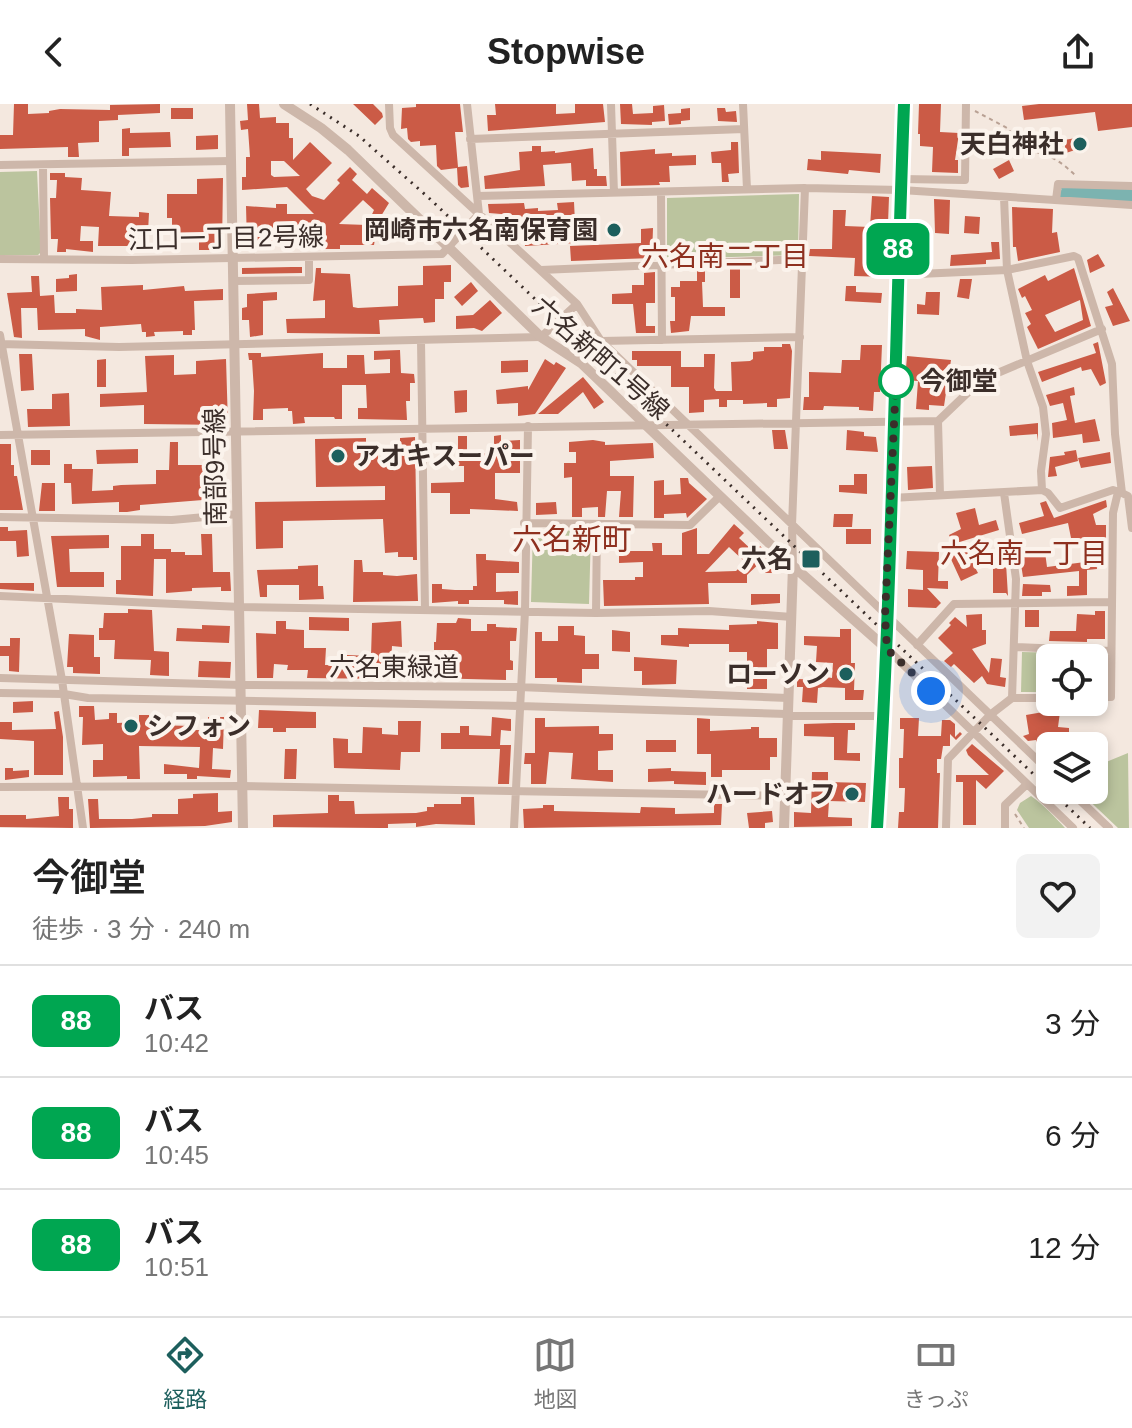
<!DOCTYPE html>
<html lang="ja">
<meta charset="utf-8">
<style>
body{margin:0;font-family:Helvetica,"Noto Sans JP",sans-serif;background:#f2f2f2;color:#222;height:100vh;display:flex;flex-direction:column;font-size:30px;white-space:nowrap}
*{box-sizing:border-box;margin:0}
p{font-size:26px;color:#767676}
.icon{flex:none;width:44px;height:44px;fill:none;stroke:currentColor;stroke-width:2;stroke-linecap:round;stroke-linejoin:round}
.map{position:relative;height:724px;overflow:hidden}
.sheet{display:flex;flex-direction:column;background:#fff;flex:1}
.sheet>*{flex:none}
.badge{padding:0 16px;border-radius:12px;font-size:28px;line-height:52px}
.tools{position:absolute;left:1036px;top:540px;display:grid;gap:16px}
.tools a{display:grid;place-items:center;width:72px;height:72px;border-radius:12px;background:#fff;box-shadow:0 4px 12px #0003;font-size:40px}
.you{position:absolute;width:40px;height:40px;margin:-20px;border:6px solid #fff;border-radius:50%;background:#1a73e8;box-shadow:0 0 0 12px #1a73e833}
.map>.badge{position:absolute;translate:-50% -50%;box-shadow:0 0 0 4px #fff}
.round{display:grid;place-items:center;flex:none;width:84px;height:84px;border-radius:12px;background:#f2f2f2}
.summary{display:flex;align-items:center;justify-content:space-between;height:136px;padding:0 32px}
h1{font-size:38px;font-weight:600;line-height:60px}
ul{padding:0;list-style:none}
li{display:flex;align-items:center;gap:24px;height:112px;padding:0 32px;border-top:2px solid #e0e0e0}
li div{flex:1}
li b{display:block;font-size:30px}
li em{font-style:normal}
li .badge{min-width:88px;font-weight:700;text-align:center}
header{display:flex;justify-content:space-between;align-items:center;height:104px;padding:0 32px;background:#fff;font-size:36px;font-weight:600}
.tab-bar{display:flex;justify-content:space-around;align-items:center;height:112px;border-top:2px solid #e0e0e0;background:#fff;font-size:22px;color:#767676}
.tab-bar a{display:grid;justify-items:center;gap:4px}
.tab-bar .current{color:#1d5f5d}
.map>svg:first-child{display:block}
.green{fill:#bbc49e}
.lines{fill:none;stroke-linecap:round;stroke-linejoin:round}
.canal{stroke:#7cb3b0;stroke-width:10}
.building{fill:#cb5b46;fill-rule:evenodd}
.path{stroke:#b9a194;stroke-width:2;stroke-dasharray:4 4;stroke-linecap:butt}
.minor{stroke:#cdb7aa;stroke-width:8}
.tertiary{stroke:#cdb7aa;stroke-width:10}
.secondary{stroke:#a1867b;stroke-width:11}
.rail{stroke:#3b2e2a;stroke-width:3;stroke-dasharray:2 6;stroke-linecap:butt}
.line-casing{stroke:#fff;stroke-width:18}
.line{stroke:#00a651;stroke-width:12}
.walk{stroke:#3b2e2a;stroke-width:8;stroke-dasharray:0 14.4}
.poi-dot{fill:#1d5f5d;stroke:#fbf3ec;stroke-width:3}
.stop-dot{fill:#fff;stroke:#00a651;stroke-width:4}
.labels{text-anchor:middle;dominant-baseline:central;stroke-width:8;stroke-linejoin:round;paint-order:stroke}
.poi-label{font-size:26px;font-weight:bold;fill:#3b2e2a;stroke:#fbf3ec;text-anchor:end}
.street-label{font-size:26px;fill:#3b2e2a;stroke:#fbf3ec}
.stop-label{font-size:26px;font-weight:bold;fill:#3b2e2a;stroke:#fbf3ec;text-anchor:start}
.neighbourhood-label{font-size:28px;fill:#8e301f;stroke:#fbf3ec}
.quarter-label{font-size:30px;fill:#8e301f;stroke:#fbf3ec}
</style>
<header><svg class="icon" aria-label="back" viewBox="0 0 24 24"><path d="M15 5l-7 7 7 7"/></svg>Stopwise<svg class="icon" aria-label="share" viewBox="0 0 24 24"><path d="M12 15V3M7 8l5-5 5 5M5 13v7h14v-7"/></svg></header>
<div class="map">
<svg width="1132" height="724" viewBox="0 0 1132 724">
<rect width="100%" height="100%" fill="#f4e8df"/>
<!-- green -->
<path class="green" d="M37 67 41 148 38 151H0V68Z
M799 90 798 151 667 155V94Z
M533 426 591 427 589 500 531 498Z
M1022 548 1108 550 1107 590H1094V554H1050V588H1021Z
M1128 649 1129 724H1118L1078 686H1094V663Z
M1031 692C1044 701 1055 713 1065 724H1029L1017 706 1020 699Z"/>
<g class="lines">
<!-- canal -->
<path class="canal" d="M1066 84 1132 87
M1058 91 1132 95"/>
</g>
<!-- building -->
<path class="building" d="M14 0H28V10L49 9V7L60 5 110 6V1L160 0V9L118 11V16L99 17V38L78 39 79 53H68V43L0 45V31H13Z
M247 0H259L260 14 276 13V19H289V34H293V56L310 38 332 59 306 85 312 92 324 96 340 79 337 76 350 63 357 70 352 76 367 90 372 84 389 99 378 117 374 141H340V145H324L323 127H303V137H293V141H247L246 102 276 104V100H287V110H314L287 83 242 86V73H246V53H250L248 25 241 26 240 17 248 16ZM271 57H284L300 72 274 73 271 71ZM363 96 374 106 367 121 339 120Z
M353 0H373L382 9 383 13 375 21Z
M416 0H460L463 28H455L458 63 467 62 469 83 461 84 458 81 457 64 441 66 437 62 436 41 420 42V37L411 38 408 35 407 24 401 25 402 4 416 3Z
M495 0H556V10L575 9V0H603L605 18 488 27 487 11H496Z
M620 0H632L633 10 653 9V2L664 1 665 17 652 18V21L621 20Z
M919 0H941L940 28 959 29 955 56H958V69L932 68 933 43 920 42V30H918Z
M1039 0H1132V23L1098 27 1095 8 1024 16 1022 2Z
M171 4H193V15H171Z
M690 4V16L681 17V20L669 21 668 10 681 9V5Z
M717 4H725L726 8 736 7 737 18 718 17Z
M130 24V29L170 28 171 43 129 44V52H122V25Z
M218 31V45L196 46V32Z
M1082 33 1084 43 1066 49 1064 36Z
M731 38H738L739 69 728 70 729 78H722L721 59H712L711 48 731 46Z
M532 42H541V48L555 47V49L593 44 594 65H597V72H606L607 82H586V76L572 77 571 59 543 61 545 82 485 85 484 72 520 66 519 48 532 47Z
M655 45V50L672 49V52L696 51V61L669 62 670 78H659L660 81 621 82 620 48Z
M821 47 881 50 880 69 849 66 848 70 807 66 808 55 821 56Z
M1009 56 1014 67 999 75 993 65Z
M50 69H65V73L82 74 81 86 111 88 109 112 139 113V108L149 109 148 128 137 127V142H98L99 123 81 122 80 137H93V148L66 145V148H57L58 135H51L50 94H56L57 76H50Z
M223 74 222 146H199V131L172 129V114H167V90H197V75Z
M872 92 889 93 886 173 854 172 855 154 809 152 810 145H832L833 106H846L845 122 870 123Z
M934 95 950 96 949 130 935 129Z
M574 98 576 139 525 142 524 126 513 127 512 111 489 109 488 100 524 99 525 105 538 104V107L558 106 557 99Z
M1012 103 1053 105 1052 129 1057 128 1060 148 1018 157 1016 143H1013Z
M965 112 980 113 979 130 964 129Z
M653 124 652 154 571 157 570 142 641 139V125Z
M991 138H999L1000 155 986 156V160L950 162 951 151 992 148Z
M1098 150 1105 162 1090 169 1087 156Z
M451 161V178H444V195H435V218L424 219 423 214 379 216 380 230 287 229 286 215 325 214V196L313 197 316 164H321V169L350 170 353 203 358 204 398 202V182L423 181V162Z
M292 163H302V169L242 170V164Z
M1074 164 1091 222 1038 245 1027 223 1031 220 1025 209 1032 206 1025 192 1022 194 1018 185 1045 171 1048 177ZM1080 196 1083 216 1055 228 1045 211Z
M730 165H740V194H730Z
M697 167H705V178H702L703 203H725V212H691L689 227 671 229 670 217H675V193H671V183H680V177H697Z
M655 168V199H646V222H655V229H636L633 200H612V190L632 189V181H644V169Z
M77 170V187L56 188V175L69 174V171Z
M31 172H39L40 192 54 191 55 209H76V205L102 206 101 183 143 181V186L184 182 185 187 223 185V196L194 197 195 226H192V231H183V227L154 228 155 232 146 233V228H142L141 220 100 223V236L85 232V225L38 226 37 204H21L22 234 14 233 7 189 32 188Z
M960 175H972L969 195 957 193Z
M471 178 478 187 462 202 454 193Z
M846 182H856V188L882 189 881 199 845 197Z
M1113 184 1130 217 1113 222 1105 203 1113 201 1107 188Z
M277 188V196L263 197V231L250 233 249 216H242V204L247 203V190Z
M926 188H940L939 211 917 210V200L925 201Z
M490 196 502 209 482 227 474 224 456 225V212L473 211Z
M1098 238 1106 279 1100 282 1091 265 1082 267 1081 263 1042 278 1038 268 1096 249 1093 240Z
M782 240H790L792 247 790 294 777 295V303H767V299L743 300V296H727V303H719V295L704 296V308L689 309V283H671V262H637V256H632V247H681V263H704V250H715L714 284 716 287H732L731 258 750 257 753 255V248L764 247V243H782Z
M861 241H882L880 288H874L873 307 859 306V303L824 302 823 306H803L804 293H809V268L841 269 842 256H860Z
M400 246 401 269 414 270 415 279H410V297H406L407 316 358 315V304H367L366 281H342V315H335L334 313H304L305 319 293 320 292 307H288V304L263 305V316H253L254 287 252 256H249L248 249H261V253L323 249V264H347V251H364L365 270 390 269V255L374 256V247Z
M19 250H32L34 286 21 287Z
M174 251V271L196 270V257L226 255 228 321 144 320V301L100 303V290L147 288 145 252Z
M907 252 951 256 944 302 929 301V306L916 305 918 277 905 276Z
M106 255V283H97V256Z
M545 255 554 261 556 258 566 264 535 310 518 312V299L497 300 496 286 528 282V286Z
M528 256V268L501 269V257Z
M583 273 604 298 594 305 583 288 558 310H538Z
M1074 283 1075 291 1070 292 1075 319 1095 315 1100 337 1083 339 1082 330 1053 334 1052 319 1067 316 1063 299 1050 302 1046 291Z
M467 286V308L455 309 454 287Z
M69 289 70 322 28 323 27 305H52V290Z
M1038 319V337L1037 330 1010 332 1009 322Z
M772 326H785L788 345H774Z
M847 326 864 328V332L876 333 878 348 846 346Z
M501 331V337L520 336V369H495V395L517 398 518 407 470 405V410H450V389H431V379L464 378V362H458V332H467V350L494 349V332Z
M415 333 417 456H413V453H398V448L385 449 383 415 283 417V444L256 445 255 398 385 396V382L316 383 315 335 366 334V350L378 349V358L400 357V334Z
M593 336 605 338V341L653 339 654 354 610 357V372H634L633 413H619L621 387H607L605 413H598V403L582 404V413H572V373L564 374V359H576V348H569V338Z
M170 338H178V361H221V377H228V394L140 401V406L127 408H119V398L72 400 71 379H64V360H72V365H93L92 387 113 386V382L121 381 156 380V366H169Z
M0 340H11V361H14V372H17L23 406H0Z
M138 345V359L97 360 96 346Z
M31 346H50V361H31Z
M1076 346 1078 357 1055 363 1057 372 1048 373 1050 353 1065 351 1064 348Z
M1110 348 1111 359 1081 364 1078 354Z
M932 362 933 384 908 386 907 363Z
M854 370H867V390L839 388V381H854Z
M680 374H688L689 379 707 395 687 414 686 409 664 410V414H654V377L664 376V391L681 390Z
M42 379H55V407H39Z
M1106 396 1107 403 1093 410 1096 421H1106V455H1096L1097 465 1087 466V491L1067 492V482H1079V467L1023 473 1019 447 1025 446 1026 451 1045 448 1047 463 1085 458 1084 441 1073 444 1068 419 1022 430 1019 419 1044 412 1040 399 1046 397 1054 414Z
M556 398 557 410 536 411V399Z
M975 404 979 421 996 416 999 426 953 440 949 431 961 425 956 409Z
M834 410H853L852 423H833Z
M734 420 744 429 739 434 754 448 760 442 773 454 768 460H780V469H765V454L747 471V479H708L709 500 604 502 603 476H635V473H643V458L619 459V447H653L652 439H662V451H682V429L697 424V450H709ZM729 443 745 458 736 467 705 468Z
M0 423H8V427L27 426 29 452 17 453 16 437H0Z
M846 425H871V440H846Z
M141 430H154V445H171V448H185V451H202L201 430H212L213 468H230L231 487H221V483L192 484V487L166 489V455H154L153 492 116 490V476H121V442H141Z
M109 431V444L69 445 70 468H104V483H57L51 432Z
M975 445 979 455 972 458 978 469 961 477 950 453 957 450 956 447Z
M907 447 939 448 938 477H948V485L927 484 941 499 936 504 908 503V485L923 486V466L906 465Z
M476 450H486V456L519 458V469H496V488L518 487V501L504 500V496H469V500H458V497L432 499V480H442V485L455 486H473V482H477Z
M354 456H362L363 468H383V471L397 472 417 470 418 497 353 498Z
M993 459H1006L1008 492 1006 489H993Z
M318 461V482H323L324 495 299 496V481H267V493H260L257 466 298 465V462Z
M0 479H34V487L0 485Z
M1023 480 1050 481 1051 488H1042V492H1022Z
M751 490H780V499L751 501Z
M128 505 152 506 154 547 169 548V572L150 571 151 556 114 555 115 536H99V524H103L104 509H128Z
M1025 506H1039V523H1025Z
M1095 507H1105V535H1087V538L1049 537 1050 527H1076L1077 510 1095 511Z
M982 510V526H986V540L972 545 989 569 991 554 1002 555 1000 573 1006 574 1005 583 987 580 982 572 974 579 954 560 951 563 944 557 953 549 938 534 951 521 949 519 955 513 967 523 966 511Z
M309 513 349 514V527L309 526Z
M458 514 471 515V527H487V520H496V523L517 524 516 537H510V556L513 557V566H506V576L390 573V575L307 574 308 566H287L288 561 274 560 273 574H257L256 529 276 530V517H286V525L304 526V544H326L325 561H347V551L371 552 372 519 401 517 402 543 392 542 391 561 411 562V552H435V568L453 569 454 546H434V538H436L437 519H456Z
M757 517 778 519V545H767V585H747V548H729V540H689V543L661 541V531H678V524L729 526V521L757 520Z
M202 521 230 522 229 539 176 537 177 524 202 525Z
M558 522H574V531L585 532V550H599V565H582V579L557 578V574H535V528H542V537H558Z
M840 525H851V559H855L854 586H864L863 596H845V584L823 583 818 584 817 599 802 598 803 583H797V575L826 576V573L832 574 833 559 816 558 817 542 804 541V532L840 533Z
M612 526 630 528V548L612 547Z
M69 530 94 531V553H100V570L73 569V563H67Z
M10 534H20L19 568 9 567V552H0V542H10Z
M634 553 677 556 676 580 642 581V567H634Z
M199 557 231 558 230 574 198 573Z
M33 597V608L13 609V598Z
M79 602H94L95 616 109 615V609H117V619L139 618V611H149L150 621 193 622 192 626H208V613H224L223 645 213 644 212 665 231 666 230 674 197 672V675H187V670H164V660L199 664 200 643 139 642 140 675H127V672L93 673V656H103V640L82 641 83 613H79Z
M259 606 316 608V624H286V628H273V624H258Z
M59 607 63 633V671H34V637L0 635V618H12V626L56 625 54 608Z
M1049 607 1060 608 1058 623 1069 624V633H1064L1066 642H1036V636L1028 637 1023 632 1029 630 1026 611Z
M492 613 511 615V627L501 626 500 641H511L509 680H498L500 645H441V629H460V622H469V631L491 632Z
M535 614H545V623L599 622V630H613V646L598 647V666H613V678L571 675 573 649 549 648 546 680H531V660H524L525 649H535Z
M697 614 710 615V627L751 625V623H759V634H777V653H770V666H722V673H711V650H697Z
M900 614H919L918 632H941L942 616H950L955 620V633L960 628 962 630 956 636 950 630V642H943L941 655H937V669H940L938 724H898L899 708H904L905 684H899V654H903L904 625H900Z
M398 617H421L420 648H401L400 666 334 664 333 634 348 635V649H362L363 623 382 624V630L398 631Z
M834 619H855V626H848L847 649H860V657L834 656V633L804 632V620Z
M646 636H676V648H646Z
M972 640 1004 667 986 685 976 676V721H963V678H956V671H989L968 651 966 646Z
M285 645H297L296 675H284Z
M5 664H13V667L29 666V673L5 676Z
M671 664V667L706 668V681L674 680V677L648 678V665Z
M812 668H828V678L866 679 865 698 829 697 828 713 852 714V722L794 723V708L811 709Z
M218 689V708L232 707V718L205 722 90 724 88 695H98L99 715H132L152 713V710H178V695L193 694V690Z
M328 691H339V697H354L355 710 416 709 427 707V703H434V700H461V693H474L475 721 436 720 416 723V719L388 720V724H380L273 723V711L328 709Z
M58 693H69V705H73V724L0 723V711H26V715L59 712Z
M714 700H722L721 721 524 724 523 705 543 704V701H554V707L640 709 641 703 675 704V710L714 709Z
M772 707 773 718 765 719V724H749L747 709Z"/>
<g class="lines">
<!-- path -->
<path class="path" d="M975 7 1009 25 1016 44C1044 49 1054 51 1075 71
M1015 710 1024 724"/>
<!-- minor -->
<path class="minor" d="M611 0 614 89
M743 0 747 85
M470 35 744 25
M0 61 230 57
M43 62 44 155
M901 75 965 76 966 0
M805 84 901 86 1132 101
M661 89 662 236
M477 92 805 84 792 421 793 462
M1004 93 1007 166 1027 257 1043 303 1046 330 1041 367 1042 386
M1056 96 1058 80 1132 82
M0 155 132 156 442 150 479 110 467 0
M541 166 802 155
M897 171 1007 166 1074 152 1078 154 1112 260 1115 330 1122 389 1128 392 1132 424
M233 177 309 176V153
M577 200 601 237 1050 668
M0 231 62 576 83 724
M421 237 425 505
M601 237 800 233
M0 240 119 243 541 233 577 200 393 31 390 24 389 0
M938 317 940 391
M0 331 938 317 981 276 1102 225
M1004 389 1016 475 1012 594
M891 394 1042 386 1048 389 1060 404 1113 386 1122 389
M0 413 172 416 238 410
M524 419 690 421 720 392
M0 492 241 503 596 509 709 507 792 513
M596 509 597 420
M917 541 954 500 1110 498
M1015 543 1111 547
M887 545 1073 724
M0 574 241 581 519 583 788 594
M0 589 64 590 88 594 519 602 787 610
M1094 593H1111L1113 409 1118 388
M787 612H884
M0 683 242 682 785 692
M1069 686 1109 724
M514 724 525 507 528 322
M946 724 948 655 990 611 1012 594H1050
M1005 724V701L1027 680"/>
<!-- tertiary -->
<path class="tertiary" d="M230 0 243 724
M284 0 321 24 348 46 541 233 581 259 793 462 887 545
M784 724 793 462"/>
<!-- secondary -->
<path class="secondary" d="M877 724C891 483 894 241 904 0"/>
<!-- rail -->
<path class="rail" d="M310 0 359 32 430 95 1090 724"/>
</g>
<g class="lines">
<!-- line casing -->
<g class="line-casing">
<path id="line" d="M877 724C892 483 895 241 904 0"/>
</g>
<!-- line -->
<use href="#line" class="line"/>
<!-- walk -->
<path class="walk" d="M896 277 885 512 887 545 931 587"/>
</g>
<!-- markers -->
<g class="poi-dot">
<circle cx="1080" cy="40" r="8"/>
<circle cx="614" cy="126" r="8"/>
<circle cx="338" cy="352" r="8"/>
<rect x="801" y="445" width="20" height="20" rx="4"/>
<circle cx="846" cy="570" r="8"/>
<circle cx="131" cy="622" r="8"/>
<circle cx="852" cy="690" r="8"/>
</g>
<circle class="stop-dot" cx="896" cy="277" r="16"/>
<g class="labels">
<!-- poi labels -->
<g class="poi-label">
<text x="1064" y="40">天白神社</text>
<text x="598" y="126">岡崎市六名南保育園</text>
<text x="354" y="352" text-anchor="start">アオキスーパー</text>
<text x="793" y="455">六名</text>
<text x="830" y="570">ローソン</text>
<text x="147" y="622" text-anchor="start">シフォン</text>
<text x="836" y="690">ハードオフ</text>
</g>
<!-- street labels -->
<g class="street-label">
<text transform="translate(226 134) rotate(-1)">江口一丁目2号線</text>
<text transform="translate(601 254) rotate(41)">六名新町1号線</text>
<text transform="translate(215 363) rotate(-91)">南部9号線</text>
<text x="394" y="563">六名東緑道</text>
</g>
<!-- stop labels -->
<g class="stop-label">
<text x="920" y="277">今御堂</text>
</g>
<!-- neighbourhood labels -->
<g class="neighbourhood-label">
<text x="725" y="152">六名南二丁目</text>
<text x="1024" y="449">六名南一丁目</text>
</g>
<!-- quarter labels -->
<g class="quarter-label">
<text x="572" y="435">六名新町</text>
</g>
</g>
</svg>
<div class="tools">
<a><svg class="icon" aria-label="locate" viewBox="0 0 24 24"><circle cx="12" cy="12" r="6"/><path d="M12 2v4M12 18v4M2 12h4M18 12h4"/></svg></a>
<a><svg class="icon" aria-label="layers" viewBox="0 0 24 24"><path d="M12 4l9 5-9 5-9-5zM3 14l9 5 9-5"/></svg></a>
</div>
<div class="you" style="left:931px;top:587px"></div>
<b class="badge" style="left:898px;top:145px;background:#00a651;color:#fff">88</b>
</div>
<section class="sheet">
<div class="summary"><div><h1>今御堂</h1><p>徒歩 · 3 分 · 240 m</p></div><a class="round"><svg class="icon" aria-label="heart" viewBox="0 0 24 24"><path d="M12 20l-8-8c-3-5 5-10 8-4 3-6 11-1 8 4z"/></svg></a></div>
<ul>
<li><span class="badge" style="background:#00a651;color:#fff">88</span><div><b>バス</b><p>10:42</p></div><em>3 分</em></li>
<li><span class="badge" style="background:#00a651;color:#fff">88</span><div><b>バス</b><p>10:45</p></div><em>6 分</em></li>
<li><span class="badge" style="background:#00a651;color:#fff">88</span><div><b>バス</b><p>10:51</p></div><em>12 分</em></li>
</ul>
</section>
<nav class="tab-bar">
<a class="current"><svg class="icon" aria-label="directions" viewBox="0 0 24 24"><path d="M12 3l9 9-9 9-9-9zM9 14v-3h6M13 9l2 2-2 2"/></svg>経路</a>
<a><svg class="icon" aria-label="map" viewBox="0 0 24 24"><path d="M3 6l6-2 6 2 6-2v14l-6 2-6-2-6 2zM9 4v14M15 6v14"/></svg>地図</a>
<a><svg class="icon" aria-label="tickets" viewBox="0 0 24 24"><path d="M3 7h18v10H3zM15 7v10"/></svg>きっぷ</a>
</nav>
